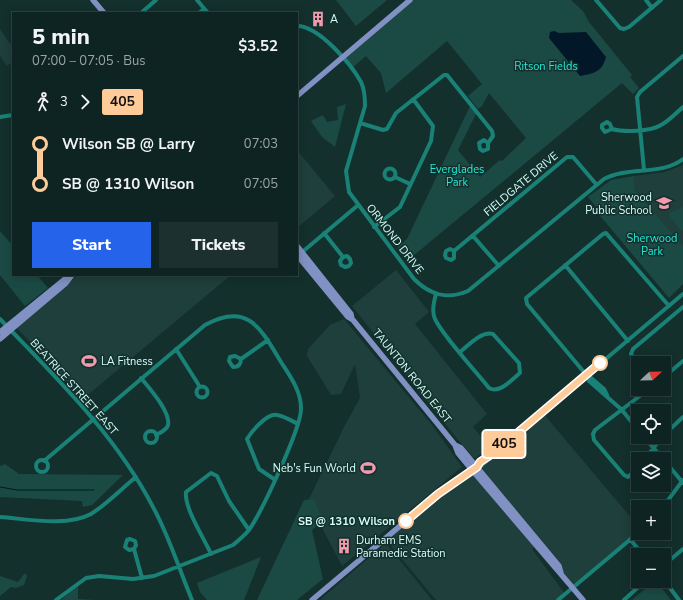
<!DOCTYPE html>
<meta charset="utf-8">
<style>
body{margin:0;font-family:"Nunito Sans",sans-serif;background:#1c302f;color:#f1f3f6;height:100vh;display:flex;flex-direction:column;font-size:15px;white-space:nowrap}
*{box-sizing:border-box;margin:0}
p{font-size:13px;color:#9ba4a5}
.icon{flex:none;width:22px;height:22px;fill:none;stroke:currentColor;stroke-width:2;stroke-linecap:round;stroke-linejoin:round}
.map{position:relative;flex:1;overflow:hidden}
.side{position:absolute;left:12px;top:12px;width:286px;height:264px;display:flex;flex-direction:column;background:#0e2422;border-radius:0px;box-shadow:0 2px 10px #0003,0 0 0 1px #2e4140}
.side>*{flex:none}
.badge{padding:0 8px;border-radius:3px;font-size:14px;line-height:26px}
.needle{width:26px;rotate:68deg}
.buttons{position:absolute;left:631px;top:356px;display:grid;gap:8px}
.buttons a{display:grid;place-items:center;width:40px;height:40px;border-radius:0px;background:#0e2422;box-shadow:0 2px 10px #0003,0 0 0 1px #2e4140;font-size:20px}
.map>.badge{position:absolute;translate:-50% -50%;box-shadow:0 0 0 2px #fff}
.legs{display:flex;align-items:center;gap:6px;height:44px;padding:0 20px;font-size:13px}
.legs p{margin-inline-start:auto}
.summary{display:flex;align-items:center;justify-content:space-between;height:68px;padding:0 20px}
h1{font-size:22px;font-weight:800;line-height:30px}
.primary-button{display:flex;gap:8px;margin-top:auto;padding:8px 20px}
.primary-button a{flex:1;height:46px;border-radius:0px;background:#2563eb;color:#fff;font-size:16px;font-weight:800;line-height:46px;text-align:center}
.primary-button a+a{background:#1c302f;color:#f1f3f6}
ul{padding:0 20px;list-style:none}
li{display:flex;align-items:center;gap:14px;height:40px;font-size:15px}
li i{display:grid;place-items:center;width:6px;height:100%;margin:0 5px;background:currentColor}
li i::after{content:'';width:10px;height:10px;margin:-5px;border:3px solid;border-radius:50%;background:#0e2422}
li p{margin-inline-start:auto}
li:first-child i{background:linear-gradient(#0000 50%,currentColor 0)}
li:last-child i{background:linear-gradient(currentColor 50%,#0000 0)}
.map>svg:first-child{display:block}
.built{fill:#1e3f3b}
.green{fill:#1b4a45}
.water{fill:#021829}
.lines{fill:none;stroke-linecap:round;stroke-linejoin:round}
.stream{stroke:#021829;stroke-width:1}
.minor{stroke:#1a8177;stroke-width:4}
.major{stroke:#8191c3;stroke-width:5.5}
.line-1-casing{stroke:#fff;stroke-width:9}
.line-1{stroke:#fc9;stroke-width:6}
.stop-1-dot{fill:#fff;stroke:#fc9;stroke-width:2}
.labels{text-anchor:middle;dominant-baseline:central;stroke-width:3;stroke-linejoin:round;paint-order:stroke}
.poi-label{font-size:11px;fill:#d4fff8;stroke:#13302d;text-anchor:start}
.park-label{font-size:11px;fill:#26e8d6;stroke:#13302d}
.street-label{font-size:11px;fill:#d4fff8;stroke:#13302d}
.stop-label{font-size:11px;font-weight:bold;fill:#d4fff8;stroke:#13302d;text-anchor:end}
</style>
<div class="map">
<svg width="683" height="600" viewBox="0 0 683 600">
<rect width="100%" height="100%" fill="#13302d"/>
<!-- built -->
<path class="built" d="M0 29 13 48V62L7 66 0 56Z
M297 150 335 196 297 228Z
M683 165V246L634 189V176L665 172Z
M396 270 429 312 415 324 487 414 473 427 489 446 476 458 473 457 458 440 352 306Z
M78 275H231L83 399 16 327Z
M344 319 432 425 462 467 342 566 320 524 306 505 345 425 360 398 355 364 341 394 331 395 307 356 308 349 330 325Z
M542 412 638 526V533L573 587 536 546 532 549 565 594 558 600H436L385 539 472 470Z
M386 543 432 600H321V599Z"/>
<!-- green -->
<path class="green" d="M336 0H387L356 26Z
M410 0H571L583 11 589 22 632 75 630 77 639 88 633 94 622 83 407 261 397 248 407 239 470 106 476 114 458 150 480 177 500 160 502 161 526 138 489 93 482 106 478 109 468 96 482 84 447 41 386 93 381 73 366 56 351 69 342 58Z
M346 104 335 147 322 137 311 121 323 115 327 122 338 120 337 107Z
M634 176V189L683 246V284L669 298 596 211 598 209 588 197 611 180Z
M683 207V230L681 231 668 214Z
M0 231 13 246V275H37L48 288 25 306 0 275Z
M5 464 19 474 123 475 92 505 83 507 82 501 0 497V466Z
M314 499 323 521 312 530 323 579 297 600H257L304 500Z
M261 557 244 600H207L200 592 197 583Z
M25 573 27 576 24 585 16 588 11 587 0 596V576L18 582Z
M654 581H656L671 600H632Z
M78 585V599L95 600H61Z"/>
<!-- water -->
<path class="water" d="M554 31 559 33 586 32 606 57C602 72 595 73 580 76L549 38 550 32Z"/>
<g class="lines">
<!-- stream -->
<path class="stream" d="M0 487 17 490H94"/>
<!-- minor -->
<path class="minor" d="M197 0 208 13
M596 0 620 28 624 29 629 27 661 0
M646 0 652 8
M141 13 156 0
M199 13 204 9
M297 26C319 26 351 64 361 82 365 90 365 98 365 106L346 171 349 192 414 279C430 295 447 300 468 291L604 179C629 166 661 176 683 159
M0 117 13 115
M360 123 383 130 387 129 396 113 444 75H447L492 131 493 136 488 143 484 140 479 143 480 149 483 151 488 149V143
M612 129 605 132 602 128V125L607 122 610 124 612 129C623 132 650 132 661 125 669 121 676 113 683 107
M384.5 174a5.5 5.5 0 1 1 11 0a5.5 5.5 0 1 1-11 0Z
M644 170 637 97 640 92 683 56
M395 177 410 184
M374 227 400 207 431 141 433 126 413 99
M324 233 343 257 347 256 350 259 351 263 349 266 345 267 341 265 340 261 343 257
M473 236 499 266
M454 251V258L451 260 446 258 445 255 446 251 450 249 454 251 567 157H573L596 184
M301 253 357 206
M565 265 628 341
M436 294C434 301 432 309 434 316 436 328 479 375 489 388 500 394 511 380 520 373L519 363 493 334C481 331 469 345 460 352
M0 319C56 378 115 434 153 507 169 536 179 569 192 600
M176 349 200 387
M241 359 235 356 230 357 229 361 233 367C238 367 241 365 241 359L268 340
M638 365 631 354 633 349 683 307
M587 375 589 381 622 410 638 430
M664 377 683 361
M141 378C149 388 171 412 168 425 167 430 161 432 156 435
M196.5 392a5.5 5.5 0 1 1 11 0a5.5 5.5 0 1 1-11 0Z
M607 395 604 389 583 371 527 304 526 298 603 234 606 233 669 306
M145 437a6 6 0 1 1 12 0a6 6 0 1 1-12 0Z
M664 435 683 417
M644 437 663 459
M645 459 662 437
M664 460 683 483
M36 466a6 6 0 1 1 12 0a6 6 0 1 1-12 0Z
M44 461 205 325C248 301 261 329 281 362 290 376 301 391 301 408 302 427 261 513 249 530 244 536 239 540 233 545L154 576 133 579 99 576 86 578 56 600
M477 467 480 462 495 452 683 294
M477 467 482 465 495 452
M638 468 628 477 624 475 594 440 593 434 595 430 649 389
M274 479 259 469 247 439C252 431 267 413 277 415 284 416 292 421 298 424
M663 507 683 480
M0 517C27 519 67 527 91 514 107 504 121 489 136 477
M630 539 643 555
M134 549 136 545 135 541 130 539 127 540 125 547 129 550 134 549 142 578
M211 554C204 538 184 508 186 492L211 473 217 476 229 501 249 530
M664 565 683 549
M664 580 679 600
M558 600 638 533
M624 600 645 581"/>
<!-- major -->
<path class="major" d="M93 0 104 13
M297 96 410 0
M297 246 351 314 352 319
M297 255 348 317 353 320 455 445 458 453 472 470 583 600
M0 332 70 275
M0 339 65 284 72 275
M455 445 461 448 559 566 561 573
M312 600 438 494 477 467"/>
</g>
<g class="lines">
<!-- line-1 casing -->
<g class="line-1-casing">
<path id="line-1" d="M406 521 438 494 477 467 480 462 495 452 600 363"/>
</g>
<!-- line-1 -->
<use href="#line-1" class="line-1"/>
</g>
<!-- icons -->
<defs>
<g id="building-bare" transform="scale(1.2)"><path d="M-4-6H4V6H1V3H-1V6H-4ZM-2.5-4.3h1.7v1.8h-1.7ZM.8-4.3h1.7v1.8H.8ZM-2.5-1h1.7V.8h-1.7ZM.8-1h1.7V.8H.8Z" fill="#f29aae" stroke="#13302d" stroke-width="2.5" paint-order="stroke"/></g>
<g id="school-bare" transform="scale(1.2)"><path d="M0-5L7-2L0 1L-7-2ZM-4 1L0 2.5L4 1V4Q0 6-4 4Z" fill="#f29aae" stroke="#13302d" stroke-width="2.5" paint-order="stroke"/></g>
<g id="stadium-bare" transform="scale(1.2)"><path d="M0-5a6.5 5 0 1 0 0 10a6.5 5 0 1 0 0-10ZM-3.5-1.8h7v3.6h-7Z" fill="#f29aae" stroke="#13302d" stroke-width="2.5" paint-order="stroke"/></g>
</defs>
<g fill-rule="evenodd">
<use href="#building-bare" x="318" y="19"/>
<use href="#school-bare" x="664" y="203"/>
<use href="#stadium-bare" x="89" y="361"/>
<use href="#stadium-bare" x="368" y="468"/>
<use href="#building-bare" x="344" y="546"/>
</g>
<!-- markers -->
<g class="stop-1-dot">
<circle cx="600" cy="363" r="7"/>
<circle cx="406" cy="521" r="7"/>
</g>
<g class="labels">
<!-- poi labels -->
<g class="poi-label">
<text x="330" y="19">A</text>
<text x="652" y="197" text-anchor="end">Sherwood<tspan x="652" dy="13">Public School</tspan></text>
<text x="101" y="361">LA Fitness</text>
<text x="356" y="468" text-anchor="end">Neb's Fun World</text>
<text x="356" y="540">Durham EMS<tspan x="356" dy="13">Paramedic Station</tspan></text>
</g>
<!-- park labels -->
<g class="park-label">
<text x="546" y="66">Ritson Fields</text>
<text x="457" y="169">Everglades<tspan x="457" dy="13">Park</tspan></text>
<text x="652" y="238">Sherwood<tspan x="652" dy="13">Park</tspan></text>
</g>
<!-- street labels -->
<g class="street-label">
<text transform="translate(521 184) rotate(-40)">FIELDGATE DRIVE</text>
<text transform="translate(395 239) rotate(52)">ORMOND DRIVE</text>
<text transform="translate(412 376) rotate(51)">TAUNTON ROAD EAST</text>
<text transform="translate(74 387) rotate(48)">BEATRICE STREET EAST</text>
</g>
<!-- stop labels -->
<g class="stop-label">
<text x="395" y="521">SB @ 1310 Wilson</text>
</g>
</g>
</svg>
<div class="buttons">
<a><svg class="needle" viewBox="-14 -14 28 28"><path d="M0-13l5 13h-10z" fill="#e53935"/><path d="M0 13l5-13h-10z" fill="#9ba4a5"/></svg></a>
<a><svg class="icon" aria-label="locate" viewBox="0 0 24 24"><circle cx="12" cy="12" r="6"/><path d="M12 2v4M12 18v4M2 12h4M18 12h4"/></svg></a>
<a><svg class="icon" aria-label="layers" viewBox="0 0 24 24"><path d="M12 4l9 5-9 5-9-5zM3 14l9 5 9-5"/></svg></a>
<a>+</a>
<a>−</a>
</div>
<b class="badge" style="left:504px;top:444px;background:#fc9;color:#111">405</b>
<section class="side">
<div class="summary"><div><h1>5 min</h1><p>07:00 – 07:05 · Bus</p></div><b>$3.52</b></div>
<div class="legs"><svg class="icon" aria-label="walk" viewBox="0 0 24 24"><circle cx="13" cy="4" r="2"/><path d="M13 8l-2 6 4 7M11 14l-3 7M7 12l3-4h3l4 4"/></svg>3<svg class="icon" aria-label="forward" viewBox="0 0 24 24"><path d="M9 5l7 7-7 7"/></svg><b class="badge" style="background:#fc9;color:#111">405</b></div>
<ul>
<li><i style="color:#fc9"></i><b>Wilson SB @ Larry</b><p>07:03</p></li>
<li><i style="color:#fc9"></i><b>SB @ 1310 Wilson</b><p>07:05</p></li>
</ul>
<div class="primary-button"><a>Start</a><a>Tickets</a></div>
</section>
</div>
